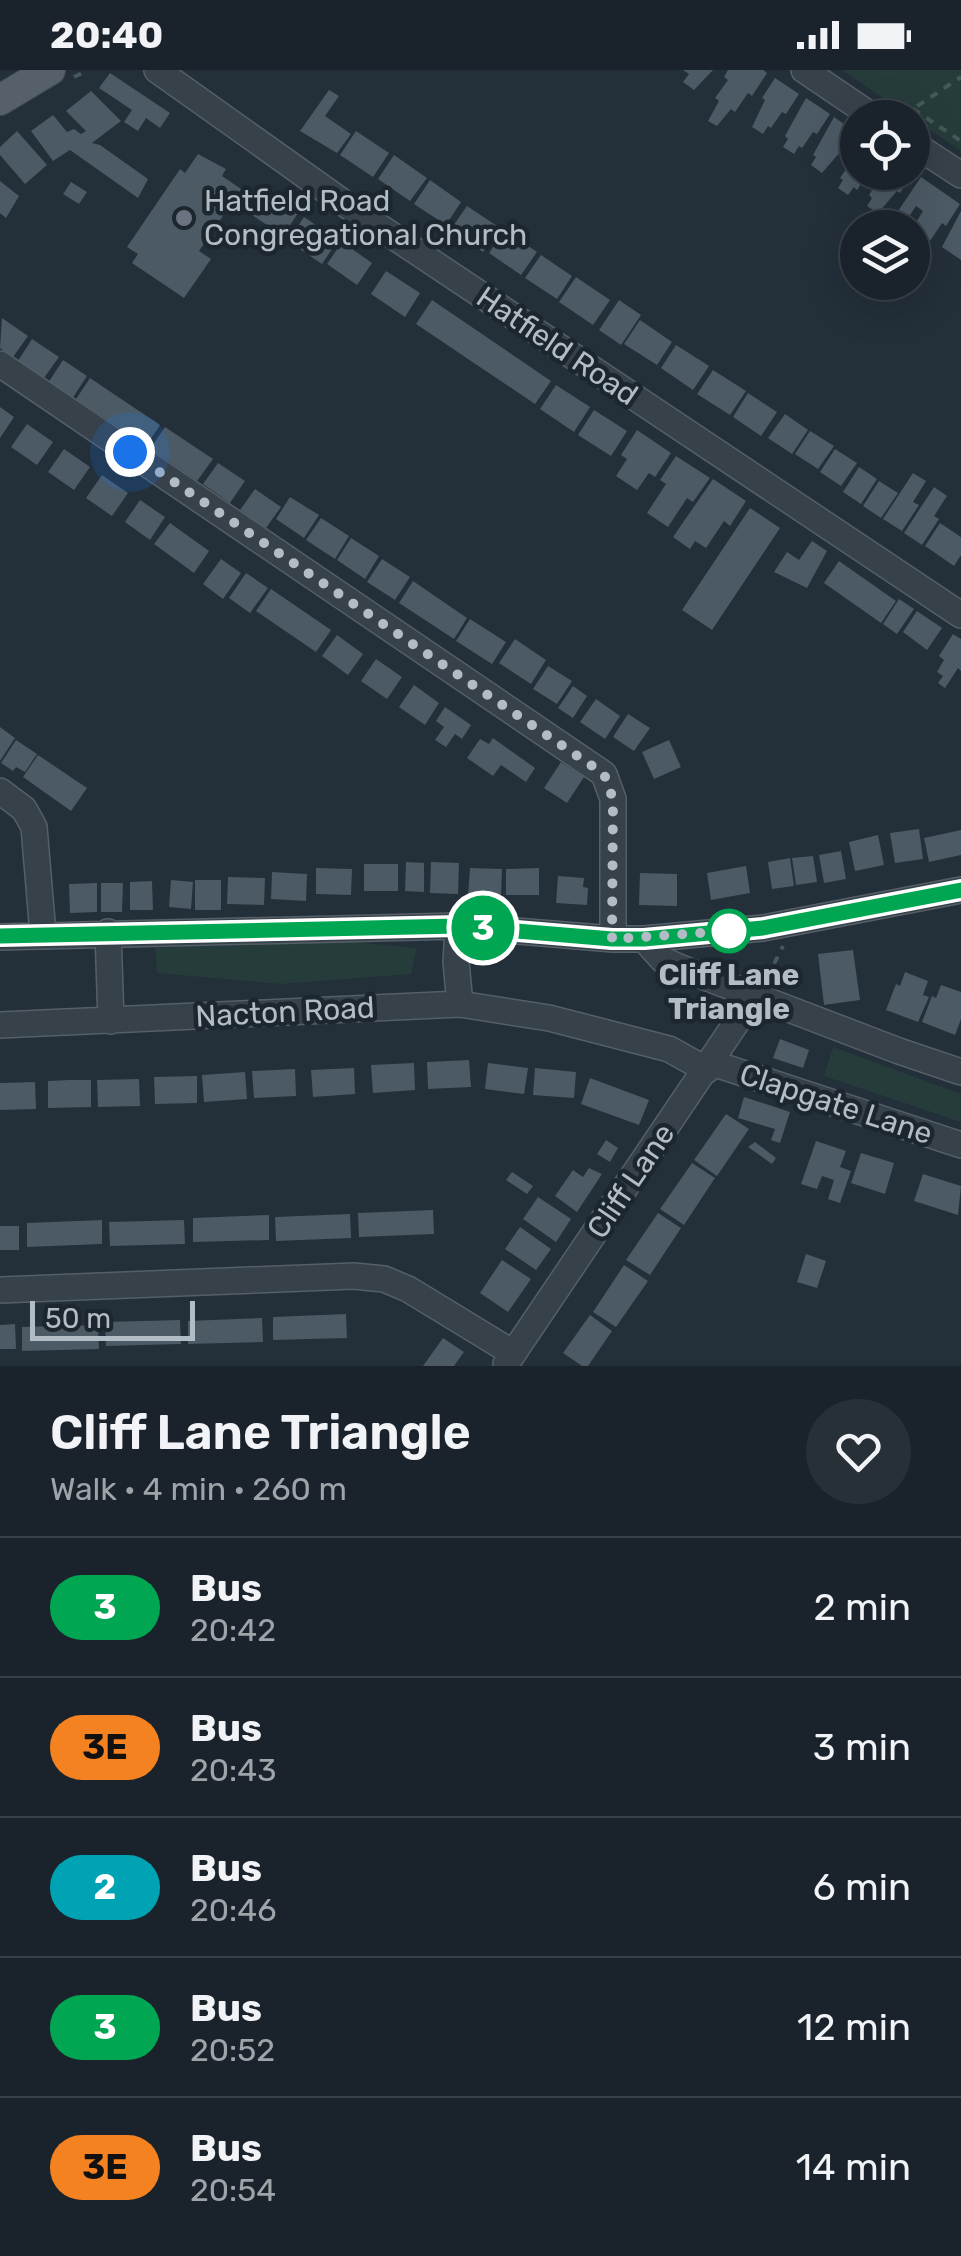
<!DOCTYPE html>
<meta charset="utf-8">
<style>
body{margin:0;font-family:Rubik,sans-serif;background:#272f37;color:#f1f3f6;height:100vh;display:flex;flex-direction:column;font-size:38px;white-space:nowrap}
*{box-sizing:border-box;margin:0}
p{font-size:32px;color:#9fa4a9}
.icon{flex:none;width:55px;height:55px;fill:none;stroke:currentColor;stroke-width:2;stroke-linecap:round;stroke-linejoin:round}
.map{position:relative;height:1296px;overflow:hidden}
.details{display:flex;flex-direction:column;background:#1a232b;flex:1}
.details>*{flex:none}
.badge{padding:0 20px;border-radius:32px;font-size:35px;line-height:65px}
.fabs{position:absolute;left:840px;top:30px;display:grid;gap:20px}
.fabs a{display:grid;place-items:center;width:90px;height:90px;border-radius:50%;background:#1a232b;box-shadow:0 10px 40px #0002,0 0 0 2px #384047;font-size:50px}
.scale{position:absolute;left:30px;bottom:25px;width:165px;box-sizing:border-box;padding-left:10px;border:5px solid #b2bcc5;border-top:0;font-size:28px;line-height:35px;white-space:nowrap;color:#b2bcc5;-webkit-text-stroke:8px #1c262e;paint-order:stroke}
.you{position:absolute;width:50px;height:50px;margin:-25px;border:8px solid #fff;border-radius:50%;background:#1a73e8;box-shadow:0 0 0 15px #1a73e833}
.map>.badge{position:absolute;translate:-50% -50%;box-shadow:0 0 0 5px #fff}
.round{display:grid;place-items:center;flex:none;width:105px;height:105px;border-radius:52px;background:#272f37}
.overview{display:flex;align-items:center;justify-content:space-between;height:170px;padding:0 50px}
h1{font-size:48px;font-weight:600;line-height:75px}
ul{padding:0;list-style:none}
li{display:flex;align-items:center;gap:30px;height:140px;padding:0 50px;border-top:2px solid #384047}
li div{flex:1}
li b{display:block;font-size:38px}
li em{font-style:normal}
li .badge{min-width:110px;font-weight:700;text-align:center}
.status{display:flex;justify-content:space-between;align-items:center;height:70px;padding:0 50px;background:#1a232b;direction:ltr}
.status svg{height:28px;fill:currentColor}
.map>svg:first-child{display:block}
.green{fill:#263c3b}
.building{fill:#4c5a65}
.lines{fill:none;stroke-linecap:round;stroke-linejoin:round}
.minor-casing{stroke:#555f67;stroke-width:28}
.major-casing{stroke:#404a52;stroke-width:32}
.path{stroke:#455959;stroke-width:4;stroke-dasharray:8 8;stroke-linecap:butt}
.minor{stroke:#37414a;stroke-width:25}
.major{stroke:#55606a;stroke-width:30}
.line-casing{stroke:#fff;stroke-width:22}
.line{stroke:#00a651;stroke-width:15}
.walk{stroke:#b2bcc5;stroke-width:10;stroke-dasharray:0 18}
.worship-dot{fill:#6b7280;stroke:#1c262e;stroke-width:4}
.stop-dot{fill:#fff;stroke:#00a651;stroke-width:5}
.labels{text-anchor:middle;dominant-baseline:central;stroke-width:9;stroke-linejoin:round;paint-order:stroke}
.poi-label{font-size:30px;fill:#b2bcc5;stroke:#1c262e;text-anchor:start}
.street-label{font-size:30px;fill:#b2bcc5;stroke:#1c262e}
.stop-label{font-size:30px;font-weight:bold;fill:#b2bcc5;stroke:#1c262e}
</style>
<div class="status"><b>20:40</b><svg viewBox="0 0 49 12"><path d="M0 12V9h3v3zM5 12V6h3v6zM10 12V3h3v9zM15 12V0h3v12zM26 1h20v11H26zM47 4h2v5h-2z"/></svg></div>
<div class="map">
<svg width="961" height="1296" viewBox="0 0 961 1296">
<rect width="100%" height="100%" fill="#232f39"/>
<!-- green -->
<path class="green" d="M842 0H961V81Z
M322 869 417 878 411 904 281 914 157 903 155 878Z
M833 977 961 1024V1052L824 1006Z"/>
<!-- building -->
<path class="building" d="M683 0H713L694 20 683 12 689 4Z
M728 0H763L767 3 752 26 748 23 735 42 731 39 717 56 708 51 719 31 715 28 728 10 724 7Z
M110 3 170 43 160 58 146 48 138 61 124 52 132 40 99 18Z
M775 8 799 24 786 44 782 42 771 58 768 56 763 64 752 57 765 30 762 28Z
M329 20 339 26 325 46 351 64 337 83 300 61Z
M91 21 121 51 92 73 100 75 148 109 138 128 70 80 53 91 31 61 53 45 67 62 74 59 81 64 86 61 66 41Z
M806 28 830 44 817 64 813 62 802 78 799 76 794 84 783 77 788 69 785 66Z
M834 47 858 64 845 83 841 81 822 103 811 95 816 87 813 85Z
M17 61 47 95 25 114 0 85V77Z
M356 61 389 83 373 107 340 85Z
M858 74V102H869L857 120 854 117 848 125 838 118 843 110 840 108 851 92 847 89Z
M198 84 226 99 222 106 241 119 199 181 211 189 184 228 132 193 138 184 127 177 180 99 185 103Z
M394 85 427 108 410 131 378 109Z
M879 102H914L900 123 897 121 878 143 867 136 872 128 869 125 879 109 876 107Z
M921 107 960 134 946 156 942 153 930 171 912 159 923 141 916 136 904 154 894 147Z
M430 110 461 132 446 155 414 134Z
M0 111 19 126 6 148 0 143Z
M71 112 87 122 79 134 63 124Z
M267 123 298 143 283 166 252 145Z
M467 136 500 158 483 182 451 159Z
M961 141V190L942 177Z
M304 147 338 170 322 194 288 171Z
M505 160 537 182 521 205 489 183Z
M342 172 372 193 357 215 327 194Z
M541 185 572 206 557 229 525 208Z
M386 201 420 223 405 247 371 224Z
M576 207 610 230 593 255 559 232Z
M432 230 551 311 535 334 416 254Z
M619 230 641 245 621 275 599 260Z
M2 248 28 266 13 287 0 278Z
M640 250 672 272 657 295 624 274Z
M32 269 59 287 44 308 18 291Z
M676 275 709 296 693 320 661 298Z
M63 290 87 306 72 329 48 313Z
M713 300 746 321 730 345 697 324Z
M90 308 160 355 146 376 76 329Z
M556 315 590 337 574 362 540 339Z
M748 323 777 342 761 366 733 347Z
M0 337 14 347 0 368Z
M594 340 627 361 611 386 578 365Z
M785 344 808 360 792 384 768 368Z
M27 354 53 372 37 395 11 377Z
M165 357 213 389 197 411 150 379Z
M637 360 671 383 655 407 649 403 637 420 616 406 627 389 621 385Z
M810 361 834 376 818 399 795 384Z
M64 379 90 397 74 420 48 402Z
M835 379 857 393 841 416 820 402Z
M676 386 710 408 693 432 687 428 668 457 647 443 666 414 660 410Z
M218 393 245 411 230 433 203 414Z
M859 397 877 409 861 434 843 422Z
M913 403 926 411 913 432 919 435 902 461 883 449Z
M102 405 128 423 112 446 86 428Z
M713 409 746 431 730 456 724 451 706 478 695 471 690 479 673 467Z
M879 411 898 423 881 448 863 436Z
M934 417 947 426 934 446 939 449 922 475 904 463Z
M255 419 281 437 266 458 240 440Z
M290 427 319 445 304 468 276 449Z
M140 430 165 447 150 470 125 452Z
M750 438 780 458 712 560 682 540Z
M321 448 349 466 335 489 306 470Z
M170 453 209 481 194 503 154 474Z
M940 453 961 467V485L954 496 925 476Z
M351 468 379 486 365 509 337 490Z
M812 471 827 481 807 518 774 502 787 482 799 490Z
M221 489 241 503 223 529 203 514Z
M382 489 410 507 395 530 367 512Z
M839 491 896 531 881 553 824 513Z
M246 503 268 518 250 543 229 528Z
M413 511 467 548 454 569 399 533Z
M271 519 331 560 316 582 256 541Z
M899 529 914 539 897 564 883 554Z
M917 541 942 558 927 580 903 562Z
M470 549 506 572 492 594 456 571Z
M953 564 961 569V601L958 598 945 618 938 613 943 606 937 602 944 590 939 586Z
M337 565 363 584 348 605 322 586Z
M515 569 546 590 531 614 499 593Z
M376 589 402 607 387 629 361 611Z
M548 596 572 611 557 634 533 619Z
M414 615 439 633 425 655 399 637Z
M573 616 587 626 573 648 558 638Z
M596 629 620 646 605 669 580 652Z
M445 637 471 655 462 669 455 664 446 677 435 670 444 657 436 651Z
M628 644 650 658 634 681 613 667Z
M0 657 15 668 0 691Z
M493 668 535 698 526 712 501 695 493 706 467 688 480 669 489 674Z
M16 670 37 684 25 702 16 697 13 701 1 693Z
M669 670 681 697 654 709 642 682Z
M38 685 87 718 71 741 23 707Z
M561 692 584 707 567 733 544 718Z
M919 759 923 789 895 793 890 763Z
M961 760V785L929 792 924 768Z
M878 765 884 795 855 801 849 772Z
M841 781 846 809 824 813 819 785Z
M813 786 817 812 796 815 792 788Z
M790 788 794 816 772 819 768 792Z
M406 792 424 793V822L405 821Z
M431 792 459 793 458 824 430 823Z
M364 794H398V821H364Z
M746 796 750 823 711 830 707 803Z
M316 798 352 799 351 825 316 824Z
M470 798 502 799 501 827 468 826Z
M539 798V825H506V799Z
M272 802 307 804 306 831 271 829Z
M640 803 677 804V836L639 835Z
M558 806 584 808 583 817 588 818 587 835 556 833Z
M228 807 265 808 264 835 227 834Z
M171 810 193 812 191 839 169 837Z
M195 810H221V840H195Z
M152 811 153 840H130V812Z
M97 813V842L70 843 69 814Z
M101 813H123L122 842H101Z
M853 880 860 930 824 935 818 884Z
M905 902 928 911 923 925 929 927 918 952 886 940 896 914 900 916Z
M941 915 961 922V949L955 965 922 952 932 926 936 928Z
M780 969 809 980 803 998 773 988Z
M469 990 471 1017 428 1019 427 992Z
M414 993 415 1020 373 1023 371 995Z
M488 993 528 998 524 1024 485 1019Z
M354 998 355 1024 313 1027 311 1000Z
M535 998 576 1002 574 1028 533 1025Z
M295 999 296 1026 254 1028 252 1001Z
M245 1002 247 1029 204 1032 202 1005Z
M197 1006V1033L155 1034 154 1007Z
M590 1008 649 1030 639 1055 581 1034Z
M139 1009 140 1036 98 1037 97 1010Z
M69 1010H91V1037L48 1038V1011Z
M35 1012 36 1039 0 1040V1013Z
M744 1027 790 1042 780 1073 771 1070 775 1059 738 1048Z
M726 1044 749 1059 717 1106 694 1090Z
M606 1070 618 1078 610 1092 597 1084Z
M816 1071 846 1081 840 1097 851 1101 840 1133 828 1129 834 1110 822 1106 817 1119 801 1114Z
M755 1072 776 1088 772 1094 748 1077Z
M861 1083 894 1093 885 1124 851 1113Z
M692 1093 715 1108 684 1155 660 1139Z
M589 1098 602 1104 577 1142 555 1126 573 1100 583 1107Z
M512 1102 533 1116 527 1124 506 1110Z
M923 1104 961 1116 958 1145 914 1131Z
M538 1127 571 1149 556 1172 523 1149Z
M433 1140 434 1164 359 1167 358 1143Z
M658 1143 681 1158 650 1205 626 1190Z
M350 1144 351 1168 276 1171 275 1147Z
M269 1145V1170L193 1172V1148Z
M102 1150V1174L27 1177V1153Z
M184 1150 185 1174 110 1176 109 1152Z
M0 1156H19V1180H0Z
M520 1157 551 1179 536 1200 505 1179Z
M806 1184 826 1191 817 1218 797 1212Z
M502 1190 531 1209 508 1242 480 1223Z
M624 1195 648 1211 616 1257 593 1242Z
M346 1244 347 1268 273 1270V1247Z
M590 1245 612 1261 588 1296H582L563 1283Z
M262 1248 263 1272 188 1274V1251Z
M180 1250 181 1274 106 1276 105 1252Z
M15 1254 16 1279H0V1255Z
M98 1255 99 1279 22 1281V1257Z
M443 1268 464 1282 454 1296H423Z"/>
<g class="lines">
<!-- minor casing -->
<g class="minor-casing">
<path id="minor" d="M157 0 351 138 961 545
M804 0 875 48
M912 73 961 105
M0 294 604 704 613 729V869
M0 721 24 739 34 757 43 864
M458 856 456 892 460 934
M108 862 111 951
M0 867 458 856 613 869H644L763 858 961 820
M644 869 663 890 684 899 899 981 961 1002
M0 955 460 934 549 948 669 979 707 1000
M712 993 961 1075
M0 1220 354 1206 384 1209 408 1219 513 1283
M506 1294 755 925"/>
</g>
<!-- major casing -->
<g class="major-casing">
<path id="major" d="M0 30 50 0"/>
</g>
<!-- path -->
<path class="path" d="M74 7 88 0
M913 39 961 71
M907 48 913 39 961 7
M767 908 783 876"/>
<!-- minor -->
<use href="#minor" class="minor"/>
<!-- major -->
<use href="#major" class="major"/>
</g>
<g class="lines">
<!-- line casing -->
<g class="line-casing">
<path id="line" d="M0 866 458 856 612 869H644L763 858 961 820"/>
</g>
<!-- line -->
<use href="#line" class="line"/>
<!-- walk -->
<path class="walk" d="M130 382 604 704 613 729 612 869 729 861"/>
</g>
<!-- markers -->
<circle class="worship-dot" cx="184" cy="148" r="10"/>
<circle class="stop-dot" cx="729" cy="861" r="20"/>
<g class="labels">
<!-- poi labels -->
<g class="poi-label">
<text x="204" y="131">Hatfield Road<tspan x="204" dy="34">Congregational Church</tspan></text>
</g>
<!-- street labels -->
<g class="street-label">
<text transform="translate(557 276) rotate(34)">Hatfield Road</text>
<text transform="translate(285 942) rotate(-3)">Nacton Road</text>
<text transform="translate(836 1034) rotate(18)">Clapgate Lane</text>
<text transform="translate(631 1111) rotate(-56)">Cliff Lane</text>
</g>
<!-- stop labels -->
<g class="stop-label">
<text x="729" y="905">Cliff Lane<tspan x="729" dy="34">Triangle</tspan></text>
</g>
</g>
</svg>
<div class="fabs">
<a><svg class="icon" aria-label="locate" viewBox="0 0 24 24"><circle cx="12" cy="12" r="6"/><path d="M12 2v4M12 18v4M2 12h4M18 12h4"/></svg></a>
<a><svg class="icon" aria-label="layers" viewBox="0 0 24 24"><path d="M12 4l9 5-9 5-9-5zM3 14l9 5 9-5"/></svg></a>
</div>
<div class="scale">50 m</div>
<div class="you" style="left:130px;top:382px"></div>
<b class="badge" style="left:483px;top:858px;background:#00a651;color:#fff">3</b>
</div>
<section class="details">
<div class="overview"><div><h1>Cliff Lane Triangle</h1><p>Walk · 4 min · 260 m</p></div><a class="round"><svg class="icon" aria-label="heart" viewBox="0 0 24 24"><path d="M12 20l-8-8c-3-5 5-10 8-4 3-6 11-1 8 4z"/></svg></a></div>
<ul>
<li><span class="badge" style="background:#00a651;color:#fff">3</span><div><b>Bus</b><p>20:42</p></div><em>2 min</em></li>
<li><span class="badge" style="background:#f58220;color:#111">3E</span><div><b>Bus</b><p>20:43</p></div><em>3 min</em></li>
<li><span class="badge" style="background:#00a3b4;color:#fff">2</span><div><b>Bus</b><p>20:46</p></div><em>6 min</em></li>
<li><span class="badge" style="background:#00a651;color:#fff">3</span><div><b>Bus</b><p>20:52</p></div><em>12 min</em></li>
<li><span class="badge" style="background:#f58220;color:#111">3E</span><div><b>Bus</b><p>20:54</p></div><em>14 min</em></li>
</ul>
</section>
